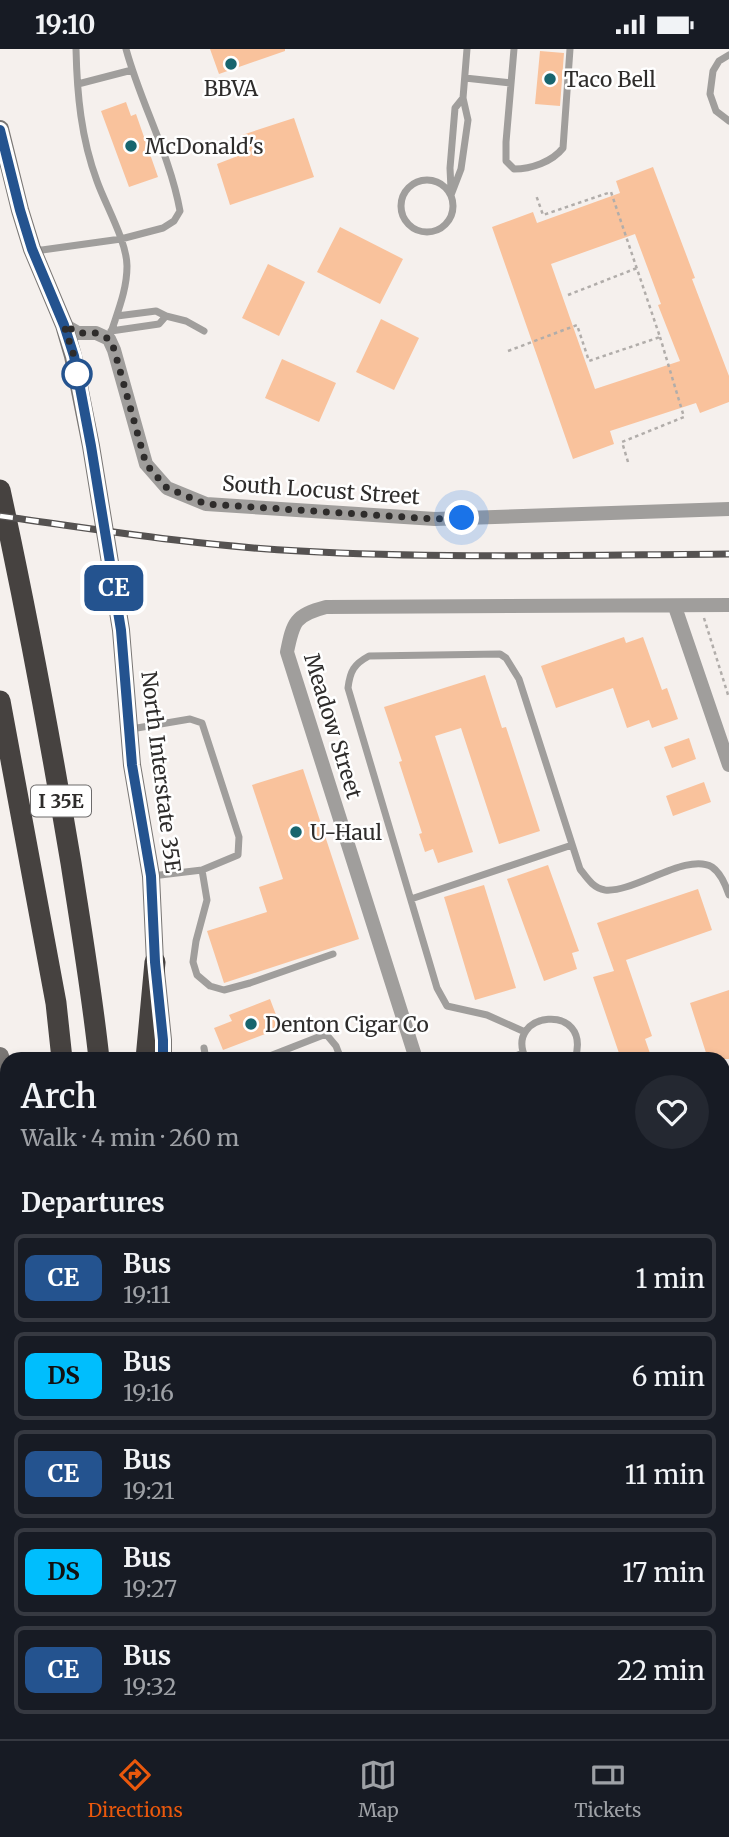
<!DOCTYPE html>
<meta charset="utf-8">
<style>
body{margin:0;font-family:Merriweather,serif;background:#242831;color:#f1f3f6;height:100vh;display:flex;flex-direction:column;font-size:26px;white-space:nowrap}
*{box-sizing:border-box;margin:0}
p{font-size:23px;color:#9ea1a6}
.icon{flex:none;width:38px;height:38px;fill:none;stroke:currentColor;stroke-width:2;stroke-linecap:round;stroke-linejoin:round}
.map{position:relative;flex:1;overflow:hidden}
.drawer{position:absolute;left:0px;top:1003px;width:730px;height:688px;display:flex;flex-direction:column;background:#171b24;border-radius:21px 21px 0 0;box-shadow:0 4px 10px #0003}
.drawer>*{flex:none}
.badge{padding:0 14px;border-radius:10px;font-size:24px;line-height:46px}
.you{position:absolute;width:35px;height:35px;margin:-18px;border:5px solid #fff;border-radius:50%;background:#1a73e8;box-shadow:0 0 0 10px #1a73e833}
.map>.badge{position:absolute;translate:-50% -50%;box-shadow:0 0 0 4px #fff}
h2{padding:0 21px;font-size:26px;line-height:63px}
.round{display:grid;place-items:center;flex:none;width:74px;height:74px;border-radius:37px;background:#242831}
.summary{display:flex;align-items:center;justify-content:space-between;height:119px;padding:0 21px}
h1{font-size:33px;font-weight:600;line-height:52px}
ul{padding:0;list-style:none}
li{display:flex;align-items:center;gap:21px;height:88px;margin:0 14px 10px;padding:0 7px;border:4px solid #363941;border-radius:10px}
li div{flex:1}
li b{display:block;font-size:26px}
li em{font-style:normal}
li .badge{min-width:77px;font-weight:700;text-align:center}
.status{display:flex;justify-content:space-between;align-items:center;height:49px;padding:0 35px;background:#171b24;direction:ltr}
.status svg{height:19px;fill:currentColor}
.tab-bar{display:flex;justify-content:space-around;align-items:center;height:98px;border-top:2px solid #363941;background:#171b24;font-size:19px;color:#9ea1a6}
.tab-bar a{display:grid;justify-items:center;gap:4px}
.tab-bar .active{color:#ea580c}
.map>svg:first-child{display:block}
.built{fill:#ece1d9}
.building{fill:#f9c29c;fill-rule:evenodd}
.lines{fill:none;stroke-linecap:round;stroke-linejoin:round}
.path{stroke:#b1adaa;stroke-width:2.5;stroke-dasharray:3.5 3.5;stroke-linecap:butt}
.lane{stroke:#a09e9c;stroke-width:7}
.street{stroke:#a09e9c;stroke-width:14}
.secondary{stroke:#797674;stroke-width:18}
.highway{stroke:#464240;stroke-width:21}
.rail-casing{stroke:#555251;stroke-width:7}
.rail{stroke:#fff;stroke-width:4.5;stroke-dasharray:13;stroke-linecap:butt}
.line-casing{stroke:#fff;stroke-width:16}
.line{stroke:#24538f;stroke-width:10}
.walk{stroke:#2e2c2b;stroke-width:7;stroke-dasharray:0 12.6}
.poi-dot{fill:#18656e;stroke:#fff;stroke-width:2.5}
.stop-dot{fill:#fff;stroke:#24538f;stroke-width:3.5}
.labels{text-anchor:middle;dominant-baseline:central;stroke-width:5;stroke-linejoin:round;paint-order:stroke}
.shield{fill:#fff;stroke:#6d6b6b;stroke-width:2}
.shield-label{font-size:19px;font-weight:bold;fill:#2e2c2b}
.poi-label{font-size:21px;fill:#2e2c2b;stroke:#fff;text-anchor:start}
.street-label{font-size:21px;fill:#2e2c2b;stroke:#fff}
</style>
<div class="status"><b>19:10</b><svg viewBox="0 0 49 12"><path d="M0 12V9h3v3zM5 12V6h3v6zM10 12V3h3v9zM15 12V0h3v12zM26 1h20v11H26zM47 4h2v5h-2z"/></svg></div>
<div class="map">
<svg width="729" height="1690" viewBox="0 0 729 1690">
<rect width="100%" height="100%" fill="#f5f0ed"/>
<!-- built -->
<path class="built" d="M0 1063 7 1099V1164L0 1166Z
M0 1639H7V1684H29V1690H0Z
M272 1684H490L470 1690H273Z"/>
<!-- building -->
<path class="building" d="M210 0H285V2L219 25Z
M540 2 564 4 560 57 535 55Z
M126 53 131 67 136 65 158 128 129 138 101 62Z
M294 69 314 128 230 156 217 115 248 103 242 86Z
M653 118 695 229 692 230 729 327V353L700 364 696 354 610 382 614 395 573 410 492 178 533 163 537 174 620 144 616 132ZM635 185 661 255 658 256 680 312 595 340 551 215Z
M340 178 403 210 380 255 317 223Z
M268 215 305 233 279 287 242 269Z
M381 270 419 289 394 341 356 323Z
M282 310 336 334 319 373 265 349Z
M624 588 626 594 643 588 662 641 667 639 678 670 652 679 649 671 627 679 613 639 556 659 541 617Z
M485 626 502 679 506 678 540 782 499 795 461 679 435 687 473 803 438 814 433 800 425 803 419 785 422 784 399 713 402 712 384 658Z
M689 689 696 710 672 719 664 698Z
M303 720 359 890 224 934 207 882 267 863 259 838 283 830 252 736Z
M704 733 711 753 673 767 666 747Z
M548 816 579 902 572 904 577 920 544 932 507 830Z
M484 836 516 939 475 951 444 848Z
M698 840 712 881 626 911 652 987 645 990 652 1010H621L593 928 614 922 597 874Z
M729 941V1010H708L690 954Z
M270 950 281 979 223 1001 214 979 232 972 229 966Z"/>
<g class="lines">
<!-- path -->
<path class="path" d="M568 246 637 219
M508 302 577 276 589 312 660 288 611 143 543 166 536 146
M628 413 622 393 684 368 660 288
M704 569 729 649"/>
<!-- lane -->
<path class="lane" d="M76 0C77 45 81 89 97 132 105 155 127 193 127 217 127 243 116 266 109 290
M514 0 506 93V112L514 120C531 120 552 113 563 99L570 0
M729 6 719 12 713 22 710 45 716 62 729 72
M465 29 511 34
M78 35 132 21
M401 157a26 26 0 1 1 52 0a26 26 0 1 1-52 0Z
M451 140 450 119 455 59 463 49
M451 146 461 120 468 71 463 49 467 0
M33 200 42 201 121 190 163 179 174 172 180 162C170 106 141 55 126 0
M166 267 186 272 204 282
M111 282 159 275 166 267 156 262 117 267
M129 678 137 679 190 670 202 674 239 788 238 806 202 821 152 827
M202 821 207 851 196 892 193 913 197 926 210 937 224 941 250 934 333 905
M411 850 572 796
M525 983 487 966 447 957 437 939 348 639C350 622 354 615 369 607L500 605 506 609 519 630 580 820C587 829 593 839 605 841 634 844 687 803 712 818 721 824 726 837 729 846
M204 999 206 1010
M262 1010 326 985 336 997 341 1010
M508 1010 523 1004
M526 1010C502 962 593 952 575 1010
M723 1330 729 1327
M0 1397 1 1398H7
M723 1449 729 1446
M723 1647V1649
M0 1662 4 1690
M313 1684 315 1690
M597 1684 599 1690
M363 1690 382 1684
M630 1690 650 1684"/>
<!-- street -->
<path class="street" d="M64 276 78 284H96L109 290 114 301 146 415 167 439 206 455 435 470 729 460
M675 558 729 716
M416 1010 287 603C293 573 295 566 326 558L729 556
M0 1625H7"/>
<!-- secondary -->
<path class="secondary" d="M0 80 20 161 32 200 64 276 73 307 91 397 121 581 132 716 151 827 155 913 163 991V1010
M0 1007 7 1042
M55 1684 56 1690
M233 1684 234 1690"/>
<!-- highway -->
<path class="highway" d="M0 441C27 565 50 689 71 814 81 879 92 944 99 1010
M0 652 56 954 62 1010
M146 1010 155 913
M124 1684 125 1690
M160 1684V1690"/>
<!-- rail casing -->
<g class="rail-casing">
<path id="rail" d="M0 467C100 481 199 497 300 502 443 510 586 506 729 505"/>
</g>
<!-- rail -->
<use href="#rail" class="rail"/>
</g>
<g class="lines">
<!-- line casing -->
<g class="line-casing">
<path id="line" d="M0 81 20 161 32 200 64 276 74 307 91 397 121 581 132 716 151 827 155 913 163 991V1010"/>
</g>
<!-- line -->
<use href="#line" class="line"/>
<!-- walk -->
<path class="walk" d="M77 325V327L74 307 64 276 78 284H96L109 290 114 300 146 415 167 439 206 455 435 470 462 469"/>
</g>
<!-- markers -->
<g class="poi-dot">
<circle cx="231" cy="15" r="7"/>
<circle cx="550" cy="30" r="7"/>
<circle cx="131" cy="97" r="7"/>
<circle cx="296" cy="783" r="7"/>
<circle cx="251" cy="975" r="7"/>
</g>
<circle class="stop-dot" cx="77" cy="325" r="14"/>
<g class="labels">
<!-- shield labels -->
<rect class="shield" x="31" y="736.5" width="60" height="31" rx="5"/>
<g class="shield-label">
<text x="61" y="752">I 35E</text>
</g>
<!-- poi labels -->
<g class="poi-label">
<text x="564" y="30">Taco Bell</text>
<text x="231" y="39" text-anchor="middle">BBVA</text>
<text x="145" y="97">McDonald's</text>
<text x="310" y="783">U-Haul</text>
<text x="265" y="975">Denton Cigar Co</text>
</g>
<!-- street labels -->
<g class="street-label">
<text transform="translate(321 441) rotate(4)">South Locust Street</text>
<text transform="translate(333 677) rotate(73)">Meadow Street</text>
<text transform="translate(161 723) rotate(83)">North Interstate 35E</text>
</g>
</g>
</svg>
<div class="you" style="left:462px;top:469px"></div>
<b class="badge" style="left:114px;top:539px;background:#24538f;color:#fff">CE</b>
<section class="drawer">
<div class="summary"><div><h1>Arch</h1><p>Walk · 4 min · 260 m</p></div><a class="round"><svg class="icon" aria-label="heart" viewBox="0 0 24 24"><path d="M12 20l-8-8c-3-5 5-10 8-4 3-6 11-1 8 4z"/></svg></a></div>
<h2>Departures</h2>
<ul>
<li><span class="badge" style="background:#24538f;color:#fff">CE</span><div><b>Bus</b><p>19:11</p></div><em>1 min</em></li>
<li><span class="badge" style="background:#00befd;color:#111">DS</span><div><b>Bus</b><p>19:16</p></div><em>6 min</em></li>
<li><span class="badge" style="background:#24538f;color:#fff">CE</span><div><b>Bus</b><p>19:21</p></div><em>11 min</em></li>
<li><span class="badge" style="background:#00befd;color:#111">DS</span><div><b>Bus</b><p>19:27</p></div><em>17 min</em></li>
<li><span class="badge" style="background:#24538f;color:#fff">CE</span><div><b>Bus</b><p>19:32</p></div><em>22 min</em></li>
</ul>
</section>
</div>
<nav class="tab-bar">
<a class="active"><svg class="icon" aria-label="directions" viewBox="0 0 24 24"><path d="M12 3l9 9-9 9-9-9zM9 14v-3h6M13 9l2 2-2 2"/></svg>Directions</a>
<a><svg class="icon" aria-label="map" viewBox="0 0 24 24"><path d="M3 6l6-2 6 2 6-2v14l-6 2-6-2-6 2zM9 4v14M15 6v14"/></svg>Map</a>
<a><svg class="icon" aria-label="tickets" viewBox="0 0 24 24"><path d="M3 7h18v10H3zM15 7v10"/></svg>Tickets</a>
</nav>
